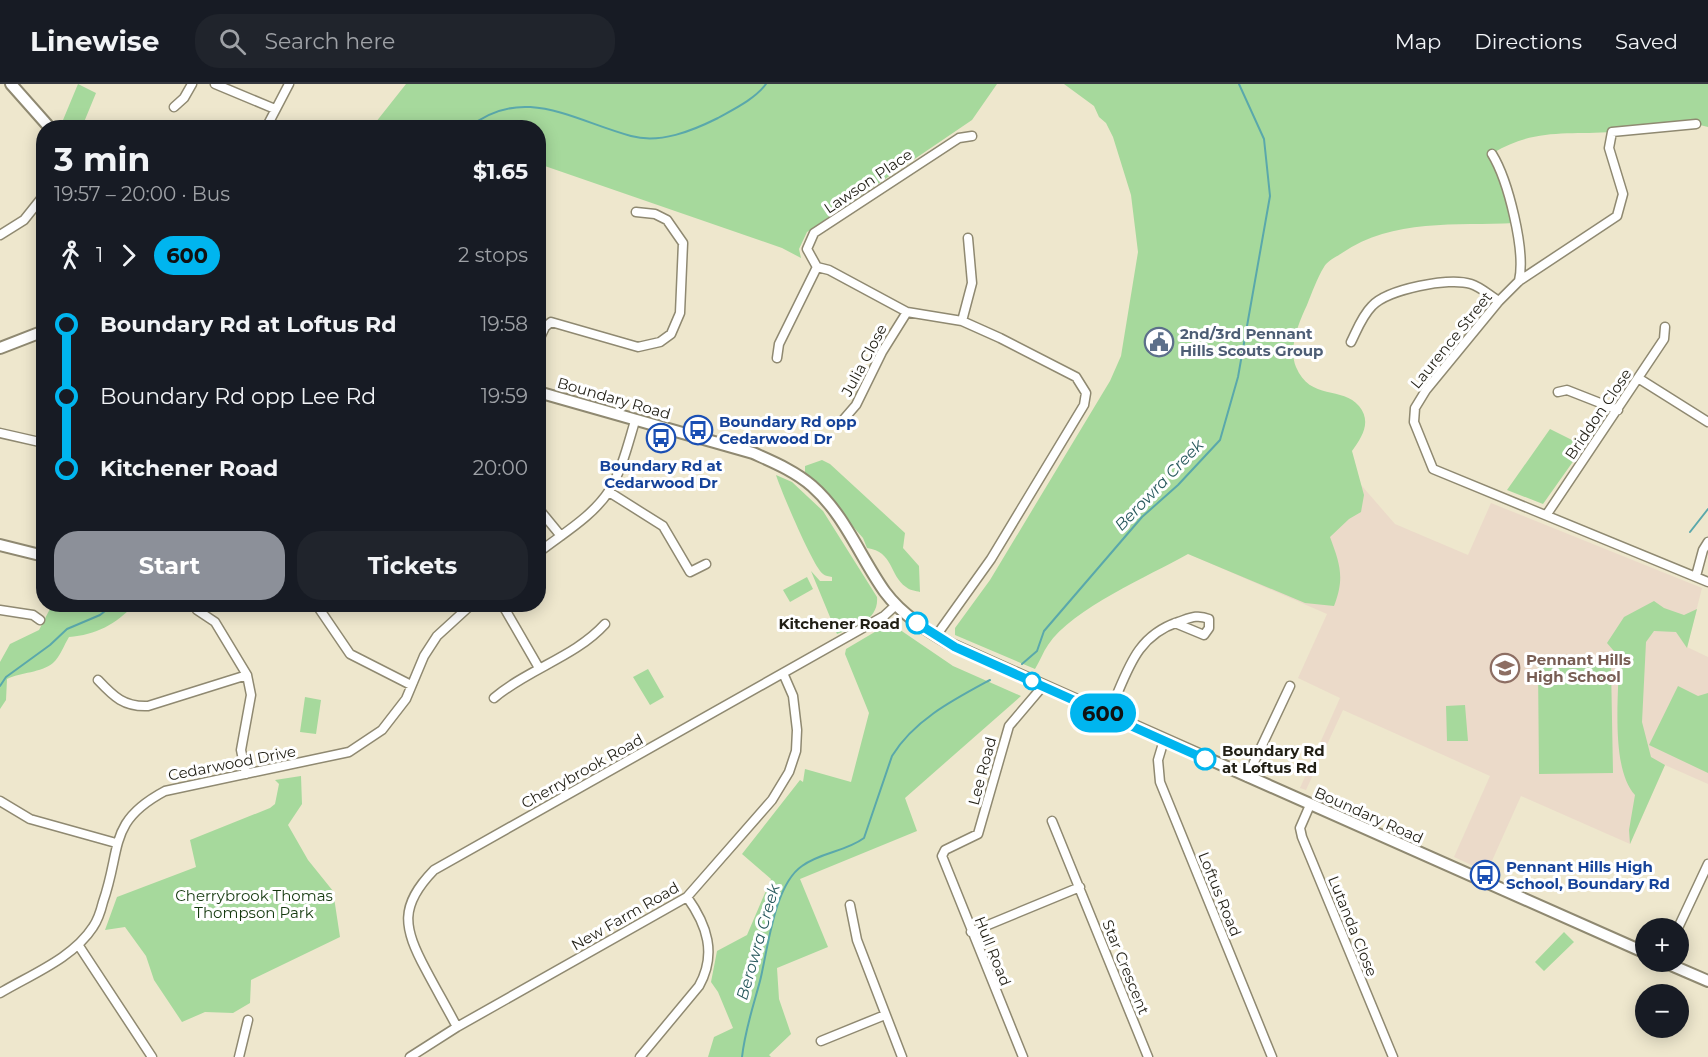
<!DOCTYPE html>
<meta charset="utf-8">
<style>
body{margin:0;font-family:Montserrat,sans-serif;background:#20242c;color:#f1f3f6;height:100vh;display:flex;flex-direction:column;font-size:22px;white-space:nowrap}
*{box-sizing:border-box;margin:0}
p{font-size:20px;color:#9ea1a6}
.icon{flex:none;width:33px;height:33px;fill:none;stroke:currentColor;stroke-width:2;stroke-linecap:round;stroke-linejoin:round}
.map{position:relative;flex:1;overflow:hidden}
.panel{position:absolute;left:36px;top:36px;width:510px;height:492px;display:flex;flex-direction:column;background:#171b24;border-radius:24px;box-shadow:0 3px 15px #0003}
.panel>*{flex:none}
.badge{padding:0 12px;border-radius:20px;font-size:21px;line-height:39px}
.controls{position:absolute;left:1635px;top:834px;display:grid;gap:12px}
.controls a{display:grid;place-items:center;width:54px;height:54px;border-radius:50%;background:#171b24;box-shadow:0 3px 15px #0003;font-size:30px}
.map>.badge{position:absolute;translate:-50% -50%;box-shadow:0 0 0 3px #fff}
.legs{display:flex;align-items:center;gap:9px;height:66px;padding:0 18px;font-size:20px}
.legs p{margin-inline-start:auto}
.overview{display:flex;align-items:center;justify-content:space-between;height:102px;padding:0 18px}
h1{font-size:33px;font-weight:700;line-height:45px}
.action{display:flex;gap:12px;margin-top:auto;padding:12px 18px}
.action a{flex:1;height:69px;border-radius:24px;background:#8c9099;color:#fff;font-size:24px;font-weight:700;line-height:69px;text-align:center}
.action a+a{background:#20242c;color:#f1f3f6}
ul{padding:0 18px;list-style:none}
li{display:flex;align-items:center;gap:21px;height:72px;font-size:22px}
li i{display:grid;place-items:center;width:9px;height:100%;margin:0 8px;background:currentColor}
li i::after{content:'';width:15px;height:15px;margin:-8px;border:4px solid;border-radius:50%;background:#171b24}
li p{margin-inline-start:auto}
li:first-child i{background:linear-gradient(#0000 50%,currentColor 0)}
li:last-child i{background:linear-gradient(currentColor 50%,#0000 0)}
header{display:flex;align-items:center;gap:36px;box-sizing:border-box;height:84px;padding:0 30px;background:#171b24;border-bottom:2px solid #363941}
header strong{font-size:28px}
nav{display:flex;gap:33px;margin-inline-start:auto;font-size:21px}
.search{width:420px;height:54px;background:#20242c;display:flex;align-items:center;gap:15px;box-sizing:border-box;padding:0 21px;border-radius:24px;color:#9ea1a6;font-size:22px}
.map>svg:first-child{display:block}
.education{fill:#ebdac9}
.green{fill:#a6d99c}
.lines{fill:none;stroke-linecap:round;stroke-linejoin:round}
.stream{stroke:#5aa8ab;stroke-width:2}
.minor-casing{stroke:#8f8971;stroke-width:11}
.major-casing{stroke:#8f8971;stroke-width:14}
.minor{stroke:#fff;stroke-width:8}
.major{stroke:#fff;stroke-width:10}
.line-1-casing{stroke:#fff;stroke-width:14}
.line-1{stroke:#00b5ef;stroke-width:9}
.stop-1-dot{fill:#fff;stroke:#00b5ef;stroke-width:3}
.labels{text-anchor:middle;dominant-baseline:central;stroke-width:6;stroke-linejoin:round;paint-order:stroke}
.street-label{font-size:15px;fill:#211f15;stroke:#fff}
.service-label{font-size:15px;font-weight:bold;fill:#4e5e75;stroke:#fff;text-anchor:start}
.transit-label{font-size:15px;font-weight:bold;fill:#164399;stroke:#fff;text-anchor:start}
.stop-label{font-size:15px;font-weight:bold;fill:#211f15;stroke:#fff;text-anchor:end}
.education-label{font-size:15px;font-weight:bold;fill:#785e54;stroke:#fff;text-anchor:start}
.park-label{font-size:15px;fill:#163a10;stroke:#fff}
.water-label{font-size:16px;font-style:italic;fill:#295a5e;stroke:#fff}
</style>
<header>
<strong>Linewise</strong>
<div class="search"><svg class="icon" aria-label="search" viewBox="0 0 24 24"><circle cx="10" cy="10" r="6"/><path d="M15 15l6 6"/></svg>Search here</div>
<nav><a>Map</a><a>Directions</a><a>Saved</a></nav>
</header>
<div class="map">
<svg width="1708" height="973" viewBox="0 0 1708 973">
<rect width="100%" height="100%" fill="#eee7cd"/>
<!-- education -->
<path class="education" d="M1351 375 1355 394 1395 440 1468 471 1491 419 1702 504 1687 563 1708 573V700L1665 681 1630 760 1521 712 1487 788 1454 773 1490 692 1343 626 1306 706 1300 704 1340 614 1298 594 1327 530 1191 471Z"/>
<!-- green -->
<path class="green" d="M78 0 96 9 82 43H68L63 36Z
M406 0H997L972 36 807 148 799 165 801 174 782 164 539 80 538 44 372 43Z
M1064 0H1708V43L1696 40C1669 42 1641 46 1613 48 1568 51 1534 44 1493 69L1515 139C1456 142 1393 134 1342 169 1336 173 1327 177 1324 183 1317 194 1312 209 1307 221 1299 238 1288 264 1296 283 1310 317 1343 302 1359 322 1372 338 1362 353 1352 367L1364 411 1361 428 1349 435 1330 453C1340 480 1345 494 1334 522L1305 519 1188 470C1149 492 1073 524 1048 561 1043 568 1040 577 1035 585L955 551V544L990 496 1110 297 1121 272 1138 168 1131 111 1113 53 1106 39 1099 33 1094 22Z
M1550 345 1584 362 1543 420 1507 406Z
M822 376 830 380 905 449 903 464 919 482 920 508C916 507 909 506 906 503 889 491 894 468 867 464L863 454 805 388V382Z
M776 391 792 398 823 427 877 513C879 536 855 543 837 550L811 487 820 497H832V493C829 492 825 492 823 490 813 483 780 404 776 391Z
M807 493 813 505 790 518 783 506Z
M1654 517 1664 524 1684 531 1697 525 1687 564 1676 548 1654 547 1646 558 1642 638 1651 673 1665 681 1630 760 1629 746 1635 711C1610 684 1619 609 1619 573L1607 559 1624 533Z
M52 521H134C116 540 96 551 69 553 64 561 60 573 53 579 41 589 21 588 7 595L6 616 0 625V578L10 560 39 546Z
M890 539 953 582 1021 612 905 714 917 747 800 795 828 863 777 884 779 915 791 950 769 971 771 973H708L714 953 733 944 718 908 711 898 717 867 747 851 771 795 742 770 800 696 803 698 805 685 851 698 869 629 845 570 846 565Z
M1611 581 1613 689 1539 690 1538 582Z
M648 585 664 613 650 621 633 593Z
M1678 602 1698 612 1708 609V689L1649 661Z
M305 613 321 616 316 650 300 648Z
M1465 621 1468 657H1447L1446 622Z
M301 692 302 720 288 741 308 776 333 807 340 853 251 896 250 919 233 929 205 928 182 938 154 896 146 872 125 843 105 846 117 813 196 783 190 756 270 724 275 720 279 700 275 696Z
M1564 848 1574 858 1544 887 1535 878Z"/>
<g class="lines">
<!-- stream -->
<path class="stream" d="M468 44C523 0 572 36 631 52 660 60 692 47 718 34 734 25 755 15 766 0
M1690 448 1708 425
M1022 580 1037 567 1044 547 1142 433 1178 401 1220 356 1238 293 1270 112 1264 55 1239 0
M0 602 6 593 50 561 67 545 100 531 114 520
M742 973C745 946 753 923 760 897 768 865 774 801 802 782 821 768 845 768 864 754L892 672C914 636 953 616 990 596"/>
<!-- minor casing -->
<g class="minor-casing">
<path id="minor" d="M215 0 275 25
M174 23 184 14 192 0
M1696 40 1612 48 1609 64 1623 110 1617 132 1519 197 1499 217 1426 306 1415 324 1414 338 1433 385 1708 498
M266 44 289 0
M1492 70C1508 96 1526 167 1519 197
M0 151 24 136 44 111
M817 183 829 186 907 228 962 237 1000 254 1076 293 1086 309 1084 321 991 475 936 552
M817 183 807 165 814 149 959 54 972 52
M962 237 972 199 968 154
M538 258 545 243 551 238 638 263 660 258 671 250 680 229 683 159 667 136 655 130 636 128
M1351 258C1357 246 1362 232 1372 222 1388 205 1449 193 1471 200 1481 203 1490 212 1499 217
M777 274 779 260 817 183
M1638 294 1708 338
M1558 308 1567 306 1618 326
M843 336 856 321 882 268 907 228
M0 349 44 359
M609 408 663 442 690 488 706 480
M538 424 561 452
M1547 430 1664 255 1665 243
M538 469C562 450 592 433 609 407 622 386 628 360 635 337
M1696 492 1703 466 1708 458
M316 520 350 570 411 601
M502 520 539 584
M0 526 33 531 40 536
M197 526 215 538 247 591 251 611 241 666 246 690
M98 596C114 613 124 623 148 622L247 591
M494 614C528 585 575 573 605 540
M1108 631C1127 591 1133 553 1178 538 1190 534 1197 530 1209 535V544L1204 551 1175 539
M1164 656 1158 676 1160 698 1272 973
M1247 693 1290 602
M0 717 30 735 116 759
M1310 721 1300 744 1302 753 1393 973
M1052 737 1148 973
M850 821 857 856 902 973
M1678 844 1708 780
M971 848 1080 803
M79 862 152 973
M0 909C32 890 73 874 93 843 98 836 101 826 103 818 122 764 107 738 165 707L349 668 382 646 406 615 424 572 437 552 472 520
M457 943C447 924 436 905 426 886 403 843 399 822 434 786L884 532 896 521
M821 957 885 931
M239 973 248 936
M410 973 457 943 687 813 772 716 789 688 796 667 797 646 793 612 783 589
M640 973 699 902C717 870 707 841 687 813
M1023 973 942 772 945 766 978 750 1009 642 1043 602"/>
</g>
<!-- major casing -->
<g class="major-casing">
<path id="major" d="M11 0 50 44
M0 264 44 247
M538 308 753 369C773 378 795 387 812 402 845 431 860 473 885 508 902 531 928 547 952 561L1646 869
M0 461 44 472
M1664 878 1708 897"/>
</g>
<!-- minor -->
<use href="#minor" class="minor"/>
<!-- major -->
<use href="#major" class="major"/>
</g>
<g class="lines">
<!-- line-1 casing -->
<g class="line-1-casing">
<path id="line-1" d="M917 539 955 563 1205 675"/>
</g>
<!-- line-1 -->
<use href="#line-1" class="line-1"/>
</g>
<!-- icons -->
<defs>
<g id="civic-ring" transform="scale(1.5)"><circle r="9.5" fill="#fff" stroke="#5c6f8a" stroke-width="1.5"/><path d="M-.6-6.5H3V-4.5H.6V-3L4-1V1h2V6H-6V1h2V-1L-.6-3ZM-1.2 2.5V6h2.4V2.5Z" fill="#5c6f8a"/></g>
<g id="bus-ring" transform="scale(1.5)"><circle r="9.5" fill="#fff" stroke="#1a4fb4" stroke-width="1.5"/><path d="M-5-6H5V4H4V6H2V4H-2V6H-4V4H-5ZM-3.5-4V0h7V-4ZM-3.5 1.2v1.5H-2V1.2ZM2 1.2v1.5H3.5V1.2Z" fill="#1a4fb4"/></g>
<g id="school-ring" transform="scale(1.5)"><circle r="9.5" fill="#fff" stroke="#8d6e63" stroke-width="1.5"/><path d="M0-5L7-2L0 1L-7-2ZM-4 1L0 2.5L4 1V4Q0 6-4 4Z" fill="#8d6e63"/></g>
</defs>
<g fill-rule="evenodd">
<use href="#civic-ring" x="1159" y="258"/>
<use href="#bus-ring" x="698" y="346"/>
<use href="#bus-ring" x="661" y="354"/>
<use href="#school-ring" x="1505" y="584"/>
<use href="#bus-ring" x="1485" y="791"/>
</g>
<!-- markers -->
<g class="stop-1-dot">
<circle cx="917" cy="539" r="10"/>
<circle cx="1032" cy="597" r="8"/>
<circle cx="1205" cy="675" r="10"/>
</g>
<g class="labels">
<!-- street labels -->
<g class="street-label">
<text transform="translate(868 97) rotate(-34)">Lawson Place</text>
<text transform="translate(1451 256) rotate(-51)">Laurence Street</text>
<text transform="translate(864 276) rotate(-62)">Julia Close</text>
<text transform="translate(614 314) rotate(16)">Boundary Road</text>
<text transform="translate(1598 330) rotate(-56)">Briddon Close</text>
<text transform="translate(232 679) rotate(-11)">Cedarwood Drive</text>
<text transform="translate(582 687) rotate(-29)">Cherrybrook Road</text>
<text transform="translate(982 687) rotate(-75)">Lee Road</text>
<text transform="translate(1369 731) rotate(24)">Boundary Road</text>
<text transform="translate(1220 810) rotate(68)">Loftus Road</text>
<text transform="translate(625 832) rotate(-30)">New Farm Road</text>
<text transform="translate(1353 842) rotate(68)">Lutanda Close</text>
<text transform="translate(993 867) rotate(68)">Hull Road</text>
<text transform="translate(1126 883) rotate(68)">Star Crescent</text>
</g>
<!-- service labels -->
<g class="service-label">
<text x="1180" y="249">2nd/3rd Pennant<tspan x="1180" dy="17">Hills Scouts Group</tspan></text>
</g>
<!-- transit labels -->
<g class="transit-label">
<text x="719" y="337">Boundary Rd opp<tspan x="719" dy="17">Cedarwood Dr</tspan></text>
<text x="661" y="381" text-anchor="middle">Boundary Rd at<tspan x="661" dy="17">Cedarwood Dr</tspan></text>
<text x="1506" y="782">Pennant Hills High<tspan x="1506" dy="17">School, Boundary Rd</tspan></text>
</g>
<!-- stop labels -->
<g class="stop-label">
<text x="900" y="539">Kitchener Road</text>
<text x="1222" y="666" text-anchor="start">Boundary Rd<tspan x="1222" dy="17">at Loftus Rd</tspan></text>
</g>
<!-- education labels -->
<g class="education-label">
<text x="1526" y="575">Pennant Hills<tspan x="1526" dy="17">High School</tspan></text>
</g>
<!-- park labels -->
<g class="park-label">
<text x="254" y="811">Cherrybrook Thomas<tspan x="254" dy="17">Thompson Park</tspan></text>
</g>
<!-- water labels -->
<g class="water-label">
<text transform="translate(1159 401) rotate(-46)">Berowra Creek</text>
<text transform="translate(758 858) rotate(-74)">Berowra Creek</text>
</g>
</g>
</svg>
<div class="controls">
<a>+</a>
<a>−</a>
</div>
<b class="badge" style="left:1103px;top:629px;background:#00b5ef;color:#111">600</b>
<section class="panel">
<div class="overview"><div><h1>3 min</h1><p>19:57 – 20:00 · Bus</p></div><b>$1.65</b></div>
<div class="legs"><svg class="icon" aria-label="walk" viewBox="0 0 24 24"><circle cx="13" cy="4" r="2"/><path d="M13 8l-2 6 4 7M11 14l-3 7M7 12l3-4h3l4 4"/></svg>1<svg class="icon" aria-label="forward" viewBox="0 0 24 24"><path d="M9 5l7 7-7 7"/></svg><b class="badge" style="background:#00b5ef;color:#111">600</b><p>2 stops</p></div>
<ul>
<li><i style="color:#00b5ef"></i><b>Boundary Rd at Loftus Rd</b><p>19:58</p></li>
<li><i style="color:#00b5ef"></i><span>Boundary Rd opp Lee Rd</span><p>19:59</p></li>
<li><i style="color:#00b5ef"></i><b>Kitchener Road</b><p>20:00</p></li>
</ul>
<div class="action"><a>Start</a><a>Tickets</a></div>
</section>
</div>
